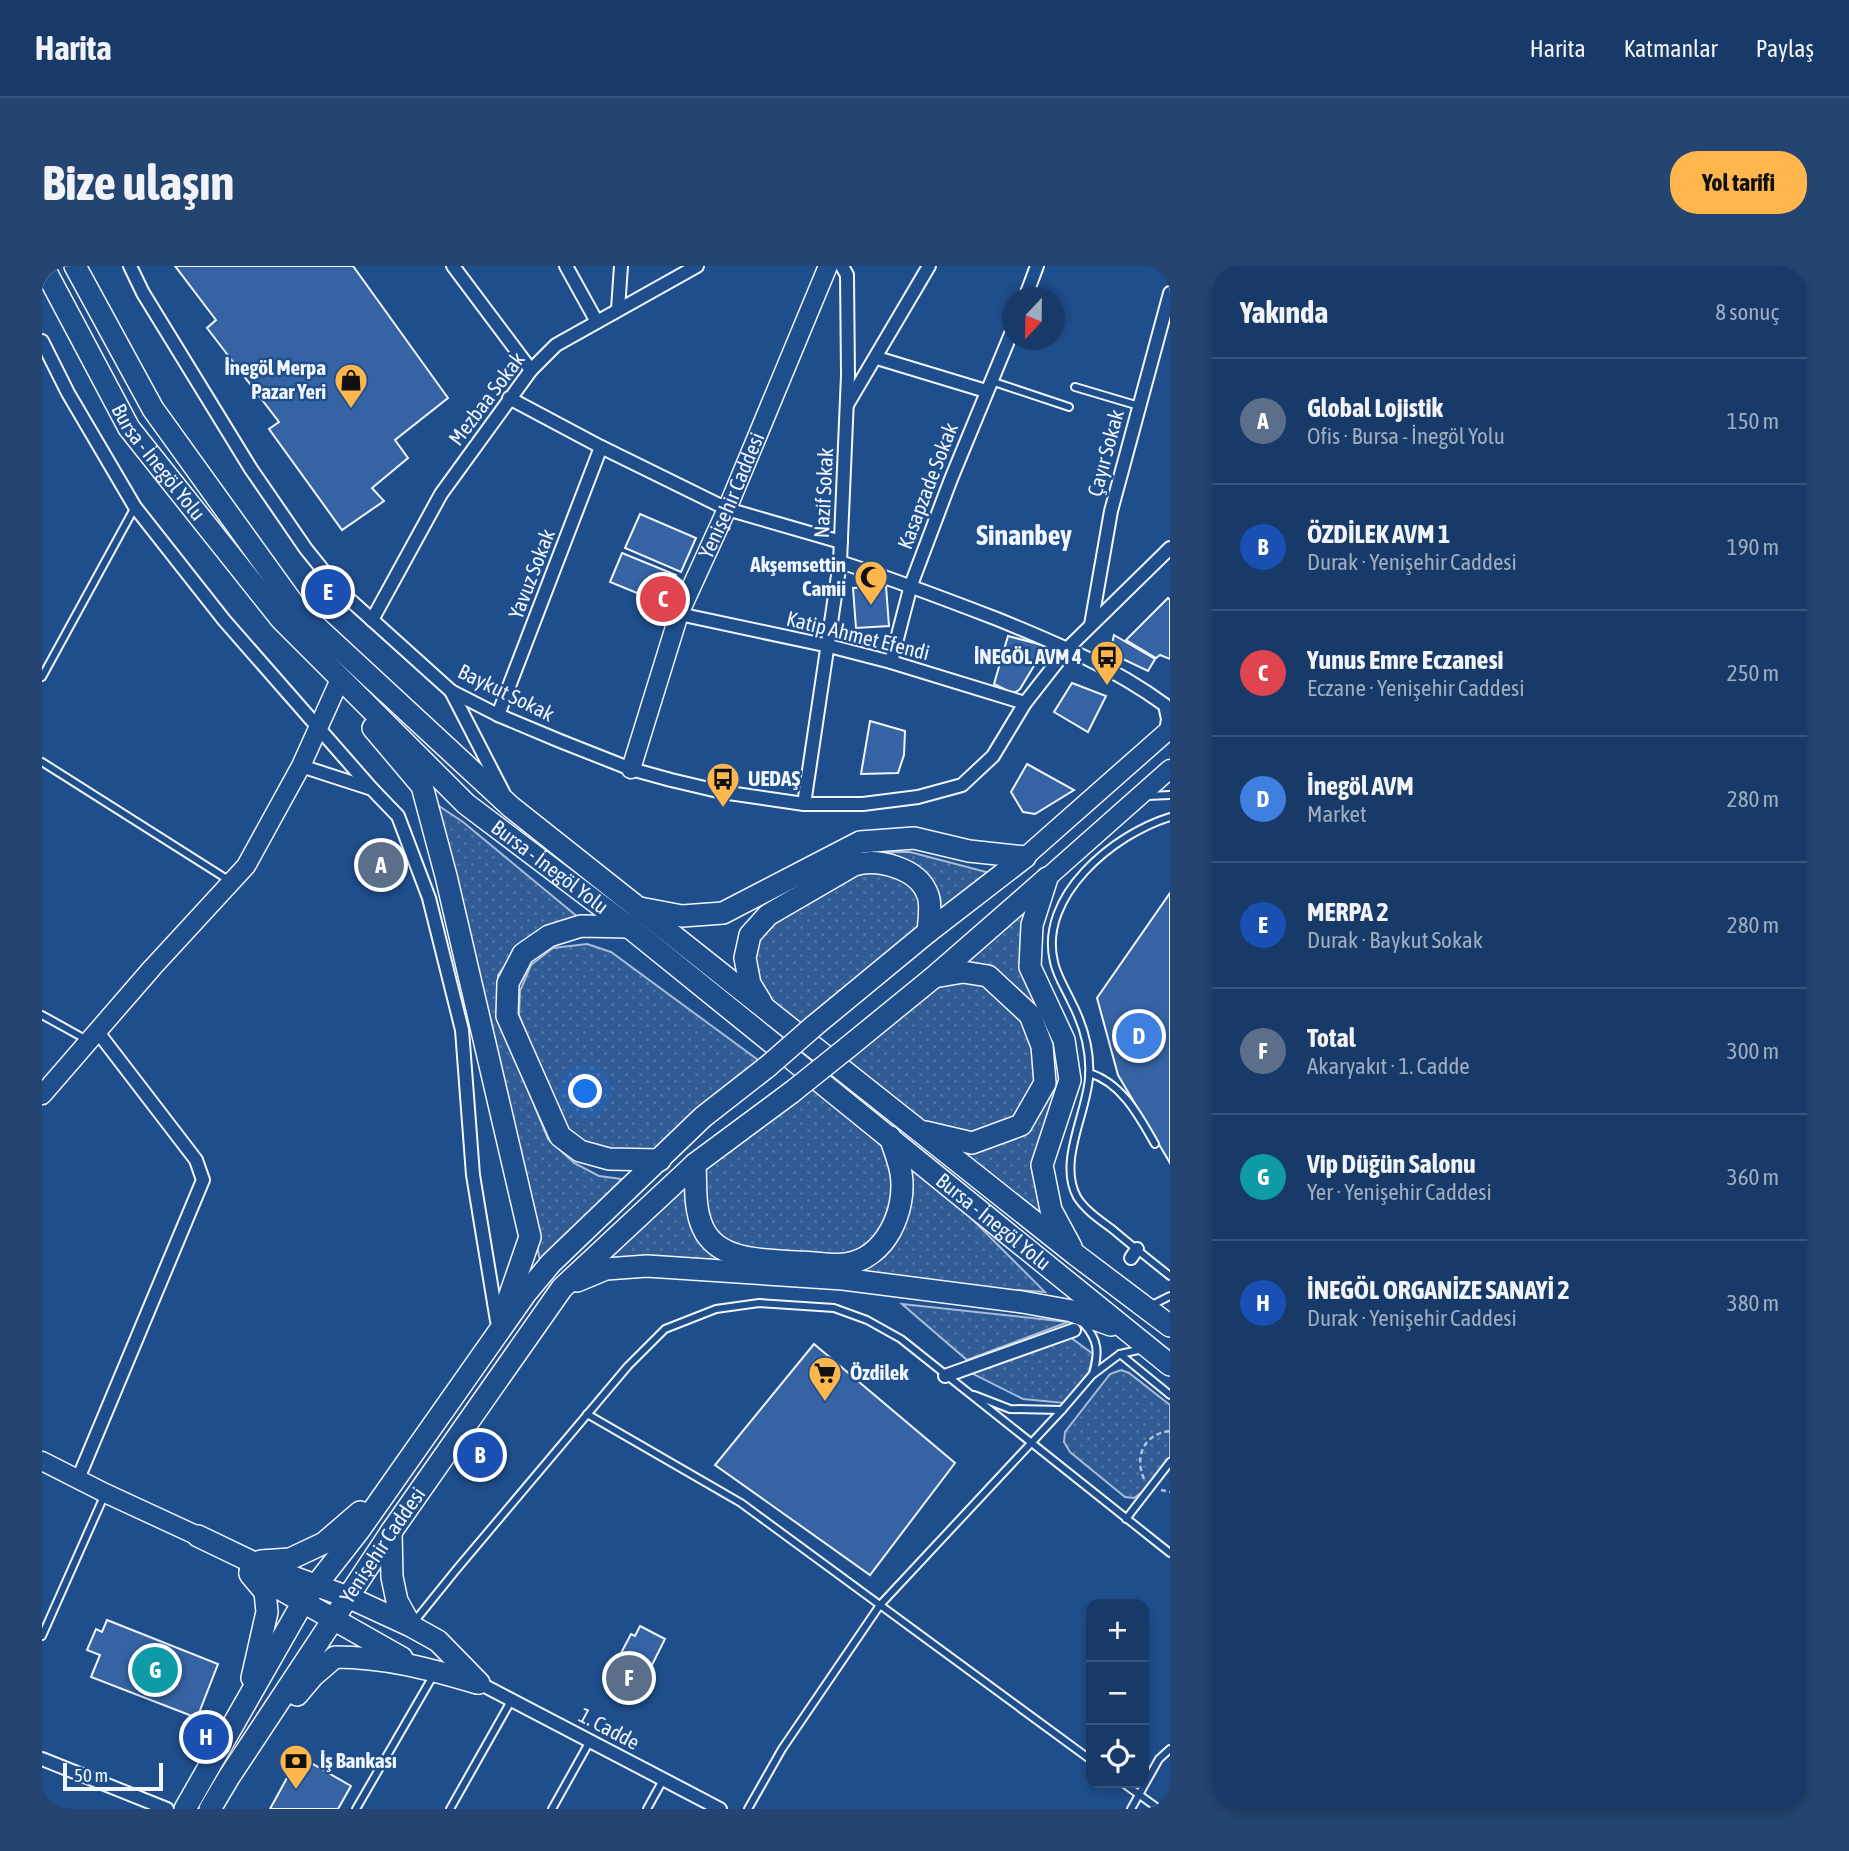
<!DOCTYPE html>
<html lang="tr">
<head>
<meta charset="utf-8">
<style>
	:root { --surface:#173a69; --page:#244571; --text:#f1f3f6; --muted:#9eadc0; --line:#36547d; --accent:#ffb74d }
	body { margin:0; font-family:"Asap Condensed",sans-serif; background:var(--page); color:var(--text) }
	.controls { position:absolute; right:21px; bottom:21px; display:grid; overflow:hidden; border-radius:14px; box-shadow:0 4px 10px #0003 }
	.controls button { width:63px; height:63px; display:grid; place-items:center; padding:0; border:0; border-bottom:2px solid var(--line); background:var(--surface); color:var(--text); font:35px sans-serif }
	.compass { position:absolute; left:960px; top:21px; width:63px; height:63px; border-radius:50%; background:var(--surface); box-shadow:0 4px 10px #0003; rotate:202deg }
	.scale { position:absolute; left:21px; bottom:18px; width:100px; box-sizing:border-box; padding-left:7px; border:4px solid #f2f6ff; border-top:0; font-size:19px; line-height:24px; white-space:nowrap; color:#f2f6ff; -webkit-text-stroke:5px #1f4e8c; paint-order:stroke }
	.you { position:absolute; left:544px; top:826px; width:24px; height:24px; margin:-18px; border:5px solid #fff; border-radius:50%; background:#1a73e8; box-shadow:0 0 0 10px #1a73e833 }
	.badge { display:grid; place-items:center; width:46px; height:46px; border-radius:50%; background:var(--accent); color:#fff; font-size:23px; font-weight:700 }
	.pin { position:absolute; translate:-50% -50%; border:4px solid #fff; box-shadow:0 2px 7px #0006 }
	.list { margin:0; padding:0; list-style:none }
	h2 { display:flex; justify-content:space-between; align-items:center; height:91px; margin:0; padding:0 28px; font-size:30px }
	h2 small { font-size:23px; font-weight:400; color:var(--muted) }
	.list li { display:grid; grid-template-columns:46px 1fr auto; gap:21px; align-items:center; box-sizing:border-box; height:126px; padding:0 28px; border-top:2px solid var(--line) }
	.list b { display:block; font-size:26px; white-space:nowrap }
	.list p { margin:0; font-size:23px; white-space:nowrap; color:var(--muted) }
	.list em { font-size:23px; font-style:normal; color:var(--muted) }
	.icon { flex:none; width:38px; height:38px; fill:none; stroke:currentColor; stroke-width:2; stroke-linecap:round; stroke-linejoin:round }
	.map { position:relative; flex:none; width:1128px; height:1543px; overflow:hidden; border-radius:28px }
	header { display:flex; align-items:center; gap:42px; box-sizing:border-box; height:98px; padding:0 35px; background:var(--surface); border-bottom:2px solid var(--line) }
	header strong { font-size:33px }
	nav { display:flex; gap:38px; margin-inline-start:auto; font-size:24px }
	.intro { display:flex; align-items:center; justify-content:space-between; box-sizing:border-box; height:168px; padding:0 42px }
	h1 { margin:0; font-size:49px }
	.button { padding:18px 32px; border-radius:28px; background:var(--accent); color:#111; font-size:24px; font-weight:700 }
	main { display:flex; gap:42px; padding:0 42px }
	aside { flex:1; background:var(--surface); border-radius:28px; box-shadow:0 4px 10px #0003 }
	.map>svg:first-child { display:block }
	.grass { fill:url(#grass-dots); stroke:#a8bbd7; stroke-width:2 }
	.building { fill:#3563a3; stroke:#f2f6ff; stroke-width:2 }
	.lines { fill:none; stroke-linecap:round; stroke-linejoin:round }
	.lane-casing { stroke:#f2f6ff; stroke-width:10 }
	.street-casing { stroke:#f2f6ff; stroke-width:16 }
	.secondary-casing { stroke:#f2f6ff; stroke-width:21 }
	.highway-casing { stroke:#f2f6ff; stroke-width:24 }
	.path { stroke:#b3c4dc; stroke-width:2.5; stroke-dasharray:5 3.5; stroke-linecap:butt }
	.lane { stroke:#1f4e8c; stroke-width:6 }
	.street { stroke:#1f4e8c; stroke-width:12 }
	.secondary { stroke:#1f4e8c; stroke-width:18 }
	.highway { stroke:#1f4e8c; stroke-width:21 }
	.highway-bridge-casing { stroke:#f2f6ff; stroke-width:24; stroke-linecap:butt }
	.highway-bridge { stroke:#1f4e8c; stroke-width:21 }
	.labels { text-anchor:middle; stroke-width:5; stroke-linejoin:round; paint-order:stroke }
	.poi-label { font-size:21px; font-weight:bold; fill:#f2f6ff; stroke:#1f4e8c; text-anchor:end }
	.street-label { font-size:21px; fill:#f2f6ff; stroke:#1f4e8c }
	.district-label { font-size:28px; font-weight:bold; fill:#f2f6ff; stroke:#1f4e8c }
</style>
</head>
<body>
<header>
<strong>Harita</strong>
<nav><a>Harita</a><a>Katmanlar</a><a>Paylaş</a></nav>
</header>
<div class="intro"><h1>Bize ulaşın</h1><a class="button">Yol tarifi</a></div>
<main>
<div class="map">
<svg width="1128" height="1543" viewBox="0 0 1128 1543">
	<defs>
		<pattern id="grass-dots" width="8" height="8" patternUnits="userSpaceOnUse" patternTransform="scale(1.75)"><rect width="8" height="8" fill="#305b95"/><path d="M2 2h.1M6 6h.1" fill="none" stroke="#4e73a5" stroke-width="1.8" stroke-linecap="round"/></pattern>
	</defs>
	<rect width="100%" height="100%" fill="#1f4e8c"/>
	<g class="grass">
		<path d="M391 536 421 556 543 657 476 682 456 709V751L506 873 532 897 557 910 587 914 498 995 481 905Z"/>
		<path d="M845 586H868L948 607 899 652 891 623 823 594Z"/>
		<path d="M812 599 875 613 886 666 758 772 722 741 708 669Z"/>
		<path d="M1005 612 988 701 1028 814 1000 899 1034 989 787 796Z"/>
		<path d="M545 678 569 686 723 799 616 886 570 885 543 879 523 865 477 749 478 725 489 699 511 682Z"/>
		<path d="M769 811 848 871 1003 1026 605 1000 520 1022Z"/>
		<path d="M860 1038 1026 1056 925 1094Z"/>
		<path d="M1028 1071 1051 1088 1047 1106 1022 1137 981 1133 929 1107Z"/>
		<path d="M1079 1104 1087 1107 1128 1139V1191L1100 1226 1092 1232 1083 1231 1028 1186 1022 1176 1023 1166 1068 1108Z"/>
	</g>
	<g class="building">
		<path d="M133 0H311L406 132 353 174 366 192 330 222 342 235 300 264 227 163 237 156 165 62 174 54Z"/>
		<path d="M598 248 654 272 639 306 583 282Z"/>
		<path d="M580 287 634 309 622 338 568 316Z"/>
		<path d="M844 320 847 360 814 362 811 322Z"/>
		<path d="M1126 332 1128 334V393L1118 389 1114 392 1084 374Z"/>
		<path d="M1072 369 1113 393 1106 405 1068 387Z"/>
		<path d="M966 370 1004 380 978 423 974 426H968L952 418Z"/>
		<path d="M1030 417 1064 430 1046 466 1012 446Z"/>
		<path d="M828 455 863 465 862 489 856 507 819 508Z"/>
		<path d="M985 498 1032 524 993 548 981 546 969 526Z"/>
		<path d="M1128 627V897L1076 809 1055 732Z"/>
		<path d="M772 1078 913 1197 828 1309 673 1199Z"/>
		<path d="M65 1354 176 1398 155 1452 49 1411 58 1389 45 1384 54 1363 60 1366Z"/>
		<path d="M598 1360 623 1373 596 1427 566 1412 589 1368 593 1370Z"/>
		<path d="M257 1490 309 1520 296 1543H228Z"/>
	</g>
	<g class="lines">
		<defs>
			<g id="lane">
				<path d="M949 115 1027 141"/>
				<path d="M1033 121 1097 140"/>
				<path d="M0 411 93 241"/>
				<path d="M0 496 188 615"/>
				<path d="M1105 530 1128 529"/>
				<path d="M1128 551C1072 568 996 630 1012 696 1015 710 1023 722 1029 735 1041 758 1049 785 1047 812 1044 849 1016 896 1035 931 1043 944 1058 954 1070 963 1089 979 1109 995 1128 1010"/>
				<path d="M0 749 45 774"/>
				<path d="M1047 807C1080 817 1097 850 1113 878"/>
				<path d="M1108 1040 1128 1030"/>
				<path d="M1041 1057C1057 1074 1057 1087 1051 1108"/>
				<path d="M1078 1088 1128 1129"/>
				<path d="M932 1129 968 1143 1020 1144"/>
				<path d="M545 1148 699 1237 1049 1494"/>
				<path d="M1084 1253 1128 1196"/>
				<path d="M372 1356 414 1304 586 1100 623 1063 674 1043 717 1037 792 1042 825 1054 859 1073 1128 1287"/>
				<path d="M0 1370 63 1228"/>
				<path d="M1081 1517 1117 1543"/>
				<path d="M314 1543 391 1410"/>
				<path d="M408 1543 469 1435"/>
				<path d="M510 1543 548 1475"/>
				<path d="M605 1543 621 1514"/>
				<path d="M706 1543 740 1483 838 1339 1020 1144 1050 1109 1078 1088 1101 1083"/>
				<path d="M1089 1543 1117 1493 1128 1483"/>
			</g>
			<g id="street">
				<path d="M88 0 101 27 209 203 264 283 297 324 409 425 456 449 518 475 589 503 629 514 680 526 762 538H821L876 531 920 519 951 490 983 437 1026 382 1128 282"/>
				<path d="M411 0 489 104"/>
				<path d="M524 0 555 56"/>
				<path d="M983 32 995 0"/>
				<path d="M576 43 579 0"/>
				<path d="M0 75 26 127 93 241 182 354 330 523"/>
				<path d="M835 92 944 125"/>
				<path d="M467 132 559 181 685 243 799 276"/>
				<path d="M805 139 887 0"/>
				<path d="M798 296C851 313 903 333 955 353 1014 377 1071 401 1123 439L1126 453 1124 466"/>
				<path d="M637 348 787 380 849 396 983 437"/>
				<path d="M330 354 399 228 489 104 514 79 655 0"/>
				<path d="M1049 359 1069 245 1128 27"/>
				<path d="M849 396 869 319 909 213 971 63"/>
				<path d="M409 425 461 526"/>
				<path d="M456 449 559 181"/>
				<path d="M259 500 330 523 356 550 387 632 420 764 431 909 455 1055"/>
				<path d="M762 538 798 296 806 109 805 9 800 0"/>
				<path d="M1089 992 1095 983"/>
				<path d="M903 1110 1032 1064"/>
				<path d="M36 1213 161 914 154 894 55 765"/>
				<path d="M437 1417 678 1543"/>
				<path d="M0 1493 125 1543"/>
			</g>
			<g id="secondary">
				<path id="s1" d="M589 503 637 348 685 243 786 0"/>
				<path d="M983 591 1128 463"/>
				<path d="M1005 612 1128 503"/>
				<path d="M0 829 111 701 204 600 259 500 295 420"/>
				<path d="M0 1195 63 1227 156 1270"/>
			</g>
			<g id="highway">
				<path id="s2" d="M1 0 87 162 239 353 424 538 587 661 1128 1099"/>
				<path d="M33 0 111 143 255 343 469 541 1034 989 1128 1060"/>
				<path d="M331 462 380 520 404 610 488 971 462 1046"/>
				<path d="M1005 612 990 659 988 701 1022 774 1028 814 1000 899 1009 944 1029 981"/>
				<path d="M598 642 640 650 681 647 818 576 872 572 927 585 983 591"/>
				<path d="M587 661 539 660 507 670 481 688 466 717 465 750 518 870 538 885 567 893 618 894"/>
				<path d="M719 736 708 718 703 692 708 669 726 649 812 599C836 592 875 602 885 627 890 637 887 654 886 666"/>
				<path d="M772 760 886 666 983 591"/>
				<path d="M805 782 892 711 1003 614"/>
				<path d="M883 866 930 877 979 859 1003 817 1000 780 988 749 946 710 921 706 892 711"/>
				<path d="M653 898C654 919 652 943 661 962 676 996 725 994 756 996 771 996 789 1000 804 998 844 992 865 944 859 907 857 895 852 883 848 871"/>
				<path d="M535 1015 564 1003 605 1000 801 1013 980 1036 1030 1045 1069 1059"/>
				<path d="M349 1266 350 1311 355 1335 369 1360"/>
				<path d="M156 1270 210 1296 306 1331 369 1360 396 1375 437 1417"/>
				<path d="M219 1295 248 1293 282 1277 318 1246"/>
				<path d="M208 1306 360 1392"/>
				<path d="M208 1308 223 1326 225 1346 210 1412"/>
				<path d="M255 1429 271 1410 293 1391C343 1391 388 1403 435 1417"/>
				<path d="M143 1543 261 1336 318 1263 484 1027 509 997 661 851 725 801"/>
				<path id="s3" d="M168 1543 187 1511 349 1266 520 1022 653 898 750 826"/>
			</g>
		</defs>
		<use href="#lane" class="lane-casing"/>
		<use href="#street" class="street-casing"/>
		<use href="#secondary" class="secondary-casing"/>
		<use href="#highway" class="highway-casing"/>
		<g class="path">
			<path d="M1102 1213C1092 1190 1102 1168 1128 1165"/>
			<path d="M1119 1224 1128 1226"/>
		</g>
		<use href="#lane" class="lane"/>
		<use href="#street" class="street"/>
		<use href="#secondary" class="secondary"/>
		<use href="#highway" class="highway"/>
		<defs>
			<g id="highway-bridge">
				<path d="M725 801 772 760"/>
				<path d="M750 826 805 782"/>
			</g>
		</defs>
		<use href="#highway-bridge" class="highway-bridge-casing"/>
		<use href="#highway-bridge" class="highway-bridge"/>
	</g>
	<defs>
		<symbol id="shop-pin" viewBox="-11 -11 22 30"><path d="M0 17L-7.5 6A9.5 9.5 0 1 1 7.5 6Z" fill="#ffb74d" stroke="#1f4e8c"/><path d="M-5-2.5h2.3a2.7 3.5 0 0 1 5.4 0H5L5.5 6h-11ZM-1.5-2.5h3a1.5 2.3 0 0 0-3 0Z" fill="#111"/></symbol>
		<symbol id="mosque-pin" viewBox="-11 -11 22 30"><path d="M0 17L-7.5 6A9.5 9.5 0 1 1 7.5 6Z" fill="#ffb74d" stroke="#1f4e8c"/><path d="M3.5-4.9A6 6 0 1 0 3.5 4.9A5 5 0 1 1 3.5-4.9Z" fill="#111"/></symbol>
		<symbol id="bus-pin" viewBox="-11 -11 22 30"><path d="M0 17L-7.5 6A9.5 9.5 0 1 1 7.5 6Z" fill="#ffb74d" stroke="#1f4e8c"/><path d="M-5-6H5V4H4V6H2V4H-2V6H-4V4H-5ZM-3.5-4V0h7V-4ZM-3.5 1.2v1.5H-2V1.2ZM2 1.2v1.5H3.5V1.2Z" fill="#111"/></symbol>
		<symbol id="supermarket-pin" viewBox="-11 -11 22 30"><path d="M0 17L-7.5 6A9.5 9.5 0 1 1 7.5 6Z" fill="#ffb74d" stroke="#1f4e8c"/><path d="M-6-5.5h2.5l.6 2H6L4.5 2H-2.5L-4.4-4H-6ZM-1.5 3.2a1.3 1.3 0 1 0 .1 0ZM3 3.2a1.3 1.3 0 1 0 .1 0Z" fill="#111"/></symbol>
		<symbol id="bank-pin" viewBox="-11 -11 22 30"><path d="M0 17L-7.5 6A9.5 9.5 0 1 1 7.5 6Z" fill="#ffb74d" stroke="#1f4e8c"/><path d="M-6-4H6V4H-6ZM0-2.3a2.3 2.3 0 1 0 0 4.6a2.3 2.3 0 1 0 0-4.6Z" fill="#111"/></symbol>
	</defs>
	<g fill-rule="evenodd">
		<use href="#shop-pin" x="290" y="95" width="38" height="52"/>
		<use href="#mosque-pin" x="810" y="292" width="38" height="52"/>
		<use href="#bus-pin" x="1046" y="372" width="38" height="52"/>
		<use href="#bus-pin" x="662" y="494" width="38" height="52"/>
		<use href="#supermarket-pin" x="764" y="1088" width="38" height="52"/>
		<use href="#bank-pin" x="235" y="1476" width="38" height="52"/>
	</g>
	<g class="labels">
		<g class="poi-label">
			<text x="284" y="109">İnegöl Merpa<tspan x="284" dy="24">Pazar Yeri</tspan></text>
			<text x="804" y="306">Akşemsettin<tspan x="804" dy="24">Camii</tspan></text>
			<text x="1040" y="398">İNEGÖL AVM 4</text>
			<text x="706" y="520" text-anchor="start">UEDAŞ</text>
			<text x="808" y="1114" text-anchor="start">Özdilek</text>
			<text x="278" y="1502" text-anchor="start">İş Bankası</text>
		</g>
		<g class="street-label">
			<text transform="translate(445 133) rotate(-53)" y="7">Mezbaa Sokak</text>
			<text transform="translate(1064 187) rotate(-75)" y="7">Çayır Sokak</text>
			<text dy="7" stroke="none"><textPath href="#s2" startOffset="228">Bursa - İnegöl Yolu</textPath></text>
			<text transform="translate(886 220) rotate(-69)" y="7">Kasapzade Sokak</text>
			<text transform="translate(782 227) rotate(-87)" y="7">Nazif Sokak</text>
			<text dy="7" stroke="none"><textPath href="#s1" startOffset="292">Yenişehir Caddesi</textPath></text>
			<text transform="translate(490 308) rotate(-69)" y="7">Yavuz Sokak</text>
			<text transform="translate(816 370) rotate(14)" y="7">Katip Ahmet Efendi</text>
			<text transform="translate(464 427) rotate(26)" y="7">Baykut Sokak</text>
			<text dy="7" stroke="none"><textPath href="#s2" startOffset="794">Bursa - İnegöl Yolu</textPath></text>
			<text dy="7" stroke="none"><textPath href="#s2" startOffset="1362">Bursa - İnegöl Yolu</textPath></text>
			<text dy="7" stroke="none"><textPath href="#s3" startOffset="315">Yenişehir Caddesi</textPath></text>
			<text transform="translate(567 1463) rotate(28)" y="7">1. Cadde</text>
		</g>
		<g class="district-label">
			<text x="982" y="279">Sinanbey</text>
		</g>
	</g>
</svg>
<div class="controls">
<button>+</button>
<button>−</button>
<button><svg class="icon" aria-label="locate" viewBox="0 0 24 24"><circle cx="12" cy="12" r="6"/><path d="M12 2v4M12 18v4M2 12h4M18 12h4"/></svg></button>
</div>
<svg class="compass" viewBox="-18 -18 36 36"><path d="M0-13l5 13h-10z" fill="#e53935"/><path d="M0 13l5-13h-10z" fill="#9eadc0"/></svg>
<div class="scale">50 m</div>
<div class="you"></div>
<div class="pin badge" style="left:339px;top:599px;background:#5c6f8a">A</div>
<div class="pin badge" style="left:438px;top:1189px;background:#1a4fb4">B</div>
<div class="pin badge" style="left:621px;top:333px;background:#e0444e">C</div>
<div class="pin badge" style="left:1097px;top:770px;background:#3f7fe0">D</div>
<div class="pin badge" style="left:286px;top:326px;background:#1a4fb4">E</div>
<div class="pin badge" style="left:587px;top:1412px;background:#5c6f8a">F</div>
<div class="pin badge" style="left:113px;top:1404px;background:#0f9aa8">G</div>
<div class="pin badge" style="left:164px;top:1471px;background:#1a4fb4">H</div>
</div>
<aside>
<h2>Yakında<small>8 sonuç</small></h2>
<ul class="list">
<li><span class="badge" style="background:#5c6f8a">A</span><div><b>Global Lojistik</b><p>Ofis · Bursa - İnegöl Yolu</p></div><em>150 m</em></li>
<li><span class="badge" style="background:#1a4fb4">B</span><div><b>ÖZDİLEK AVM 1</b><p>Durak · Yenişehir Caddesi</p></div><em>190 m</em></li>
<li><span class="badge" style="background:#e0444e">C</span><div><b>Yunus Emre Eczanesi</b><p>Eczane · Yenişehir Caddesi</p></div><em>250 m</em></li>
<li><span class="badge" style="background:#3f7fe0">D</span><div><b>İnegöl AVM</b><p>Market</p></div><em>280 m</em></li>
<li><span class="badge" style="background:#1a4fb4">E</span><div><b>MERPA 2</b><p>Durak · Baykut Sokak</p></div><em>280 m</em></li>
<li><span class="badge" style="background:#5c6f8a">F</span><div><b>Total</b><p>Akaryakıt · 1. Cadde</p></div><em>300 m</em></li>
<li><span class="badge" style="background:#0f9aa8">G</span><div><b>Vip Düğün Salonu</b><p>Yer · Yenişehir Caddesi</p></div><em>360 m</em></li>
<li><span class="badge" style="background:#1a4fb4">H</span><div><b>İNEGÖL ORGANİZE SANAYİ 2</b><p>Durak · Yenişehir Caddesi</p></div><em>380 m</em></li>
</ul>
</aside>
</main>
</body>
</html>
